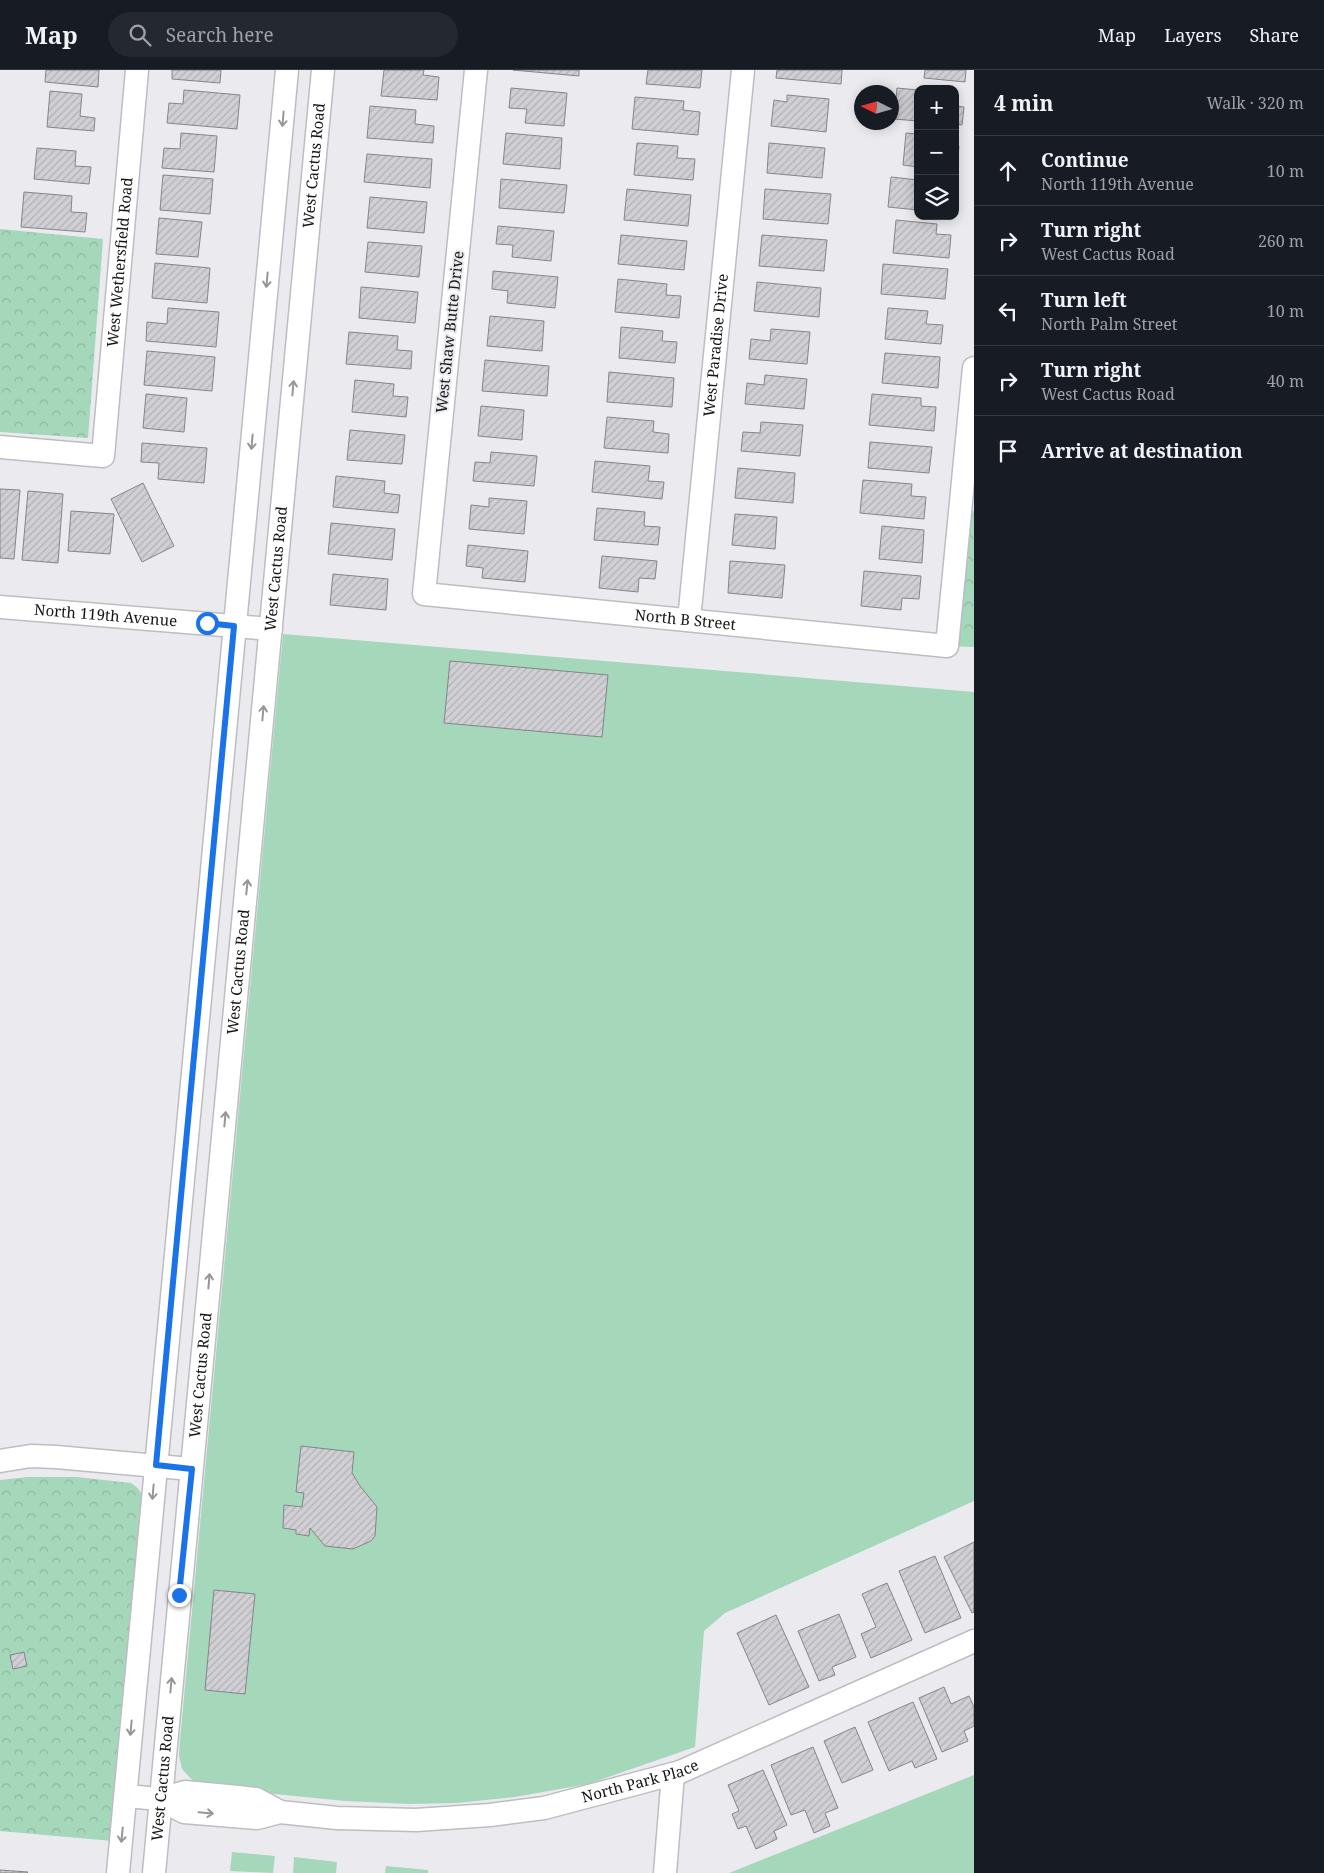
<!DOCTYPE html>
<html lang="en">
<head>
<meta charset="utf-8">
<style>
	:root { --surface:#171b24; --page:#242831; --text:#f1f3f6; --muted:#9ea1a6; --line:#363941 }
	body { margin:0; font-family:"Noto Serif",serif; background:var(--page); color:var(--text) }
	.controls { position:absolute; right:15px; top:15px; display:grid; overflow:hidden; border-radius:10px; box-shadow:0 2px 12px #0003 }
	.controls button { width:45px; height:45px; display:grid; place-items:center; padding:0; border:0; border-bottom:1px solid var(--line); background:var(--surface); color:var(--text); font:25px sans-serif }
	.compass { position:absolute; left:854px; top:15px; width:45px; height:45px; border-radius:50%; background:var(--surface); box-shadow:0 2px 12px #0003; rotate:275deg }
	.stop { position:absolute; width:15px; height:15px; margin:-11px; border:4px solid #1a73e8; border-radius:50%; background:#fff }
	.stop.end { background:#1a73e8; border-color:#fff; box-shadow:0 1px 5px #0008 }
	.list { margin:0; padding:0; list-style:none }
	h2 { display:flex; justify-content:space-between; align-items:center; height:65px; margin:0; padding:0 20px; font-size:21px }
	h2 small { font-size:16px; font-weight:400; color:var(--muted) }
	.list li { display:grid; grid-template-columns:32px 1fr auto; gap:15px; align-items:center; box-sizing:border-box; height:70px; padding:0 20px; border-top:1px solid var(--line) }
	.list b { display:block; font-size:19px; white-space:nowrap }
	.list p { margin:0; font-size:16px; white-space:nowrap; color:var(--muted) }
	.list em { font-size:16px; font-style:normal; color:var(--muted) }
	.icon { flex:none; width:28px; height:28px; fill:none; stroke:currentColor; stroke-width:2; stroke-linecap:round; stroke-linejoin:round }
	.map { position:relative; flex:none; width:974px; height:1803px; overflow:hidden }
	header { display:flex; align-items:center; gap:30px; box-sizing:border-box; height:70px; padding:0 25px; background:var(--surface); border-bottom:1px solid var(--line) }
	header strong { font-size:24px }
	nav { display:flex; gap:28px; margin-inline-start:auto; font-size:18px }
	.search { width:350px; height:45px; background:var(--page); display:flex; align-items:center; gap:12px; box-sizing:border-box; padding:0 18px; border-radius:28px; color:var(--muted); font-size:19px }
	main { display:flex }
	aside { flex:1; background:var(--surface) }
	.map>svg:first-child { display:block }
	.green { fill:#a5d7bb }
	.park { fill:url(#park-crowns) }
	.building { fill:url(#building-hatch); stroke:#848489 }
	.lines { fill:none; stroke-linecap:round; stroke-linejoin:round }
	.minor-casing { stroke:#bdbdc2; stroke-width:25 }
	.minor { stroke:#fff; stroke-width:22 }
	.oneway { stroke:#969697 }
	.route { stroke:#1a73e8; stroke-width:6 }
	.labels { text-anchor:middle; stroke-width:4; stroke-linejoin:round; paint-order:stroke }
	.street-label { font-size:15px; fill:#151517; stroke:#eaeaef }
</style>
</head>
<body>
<header>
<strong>Map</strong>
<div class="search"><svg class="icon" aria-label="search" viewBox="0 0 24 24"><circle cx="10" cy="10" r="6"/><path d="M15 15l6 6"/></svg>Search here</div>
<nav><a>Map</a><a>Layers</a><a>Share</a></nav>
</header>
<main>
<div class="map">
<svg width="974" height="1803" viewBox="0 0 974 1803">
	<defs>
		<pattern id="park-crowns" width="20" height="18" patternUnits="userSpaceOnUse" patternTransform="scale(1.25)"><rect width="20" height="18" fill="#a5d7bb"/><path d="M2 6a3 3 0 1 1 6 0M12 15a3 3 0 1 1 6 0" fill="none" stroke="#8db8a0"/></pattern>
		<pattern id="building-hatch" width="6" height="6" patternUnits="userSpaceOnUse" patternTransform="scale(1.25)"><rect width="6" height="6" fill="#cfcfd4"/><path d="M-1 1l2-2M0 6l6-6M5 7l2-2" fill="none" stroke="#b1b1b5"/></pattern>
	</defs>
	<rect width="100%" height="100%" fill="#eaeaef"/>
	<g class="green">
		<path d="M283 564 974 622V1431L725 1543 704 1561 695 1677 588 1714 515 1727 457 1733 409 1734 345 1731 214 1718 193 1711 182 1699 179 1686 180 1670Z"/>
		<path d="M974 1705V1803H729Z"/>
		<path d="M232 1782 275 1786 273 1803 230 1801Z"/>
		<path d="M294 1787 337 1792 336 1803H293Z"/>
		<path d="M386 1796 428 1800V1803H385Z"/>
	</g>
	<g class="park">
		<path d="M0 159 103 169 88 368 0 362Z"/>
		<path d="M960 440 974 441V577L947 576Z"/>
		<path d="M28 1407H76L131 1413C139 1418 142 1423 143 1432L113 1771 0 1761V1410Z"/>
	</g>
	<g class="building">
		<path d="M46 0H99L98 17 45 12Z"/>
		<path d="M172 0H221L220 13 172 9Z"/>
		<path d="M384 0H424L423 5 439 7 437 30 381 26Z"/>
		<path d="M513 0H579V6Z"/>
		<path d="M648 0H702L700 18 646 14Z"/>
		<path d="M777 0H842L841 14 776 8Z"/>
		<path d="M925 0H966L965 12 924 8Z"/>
		<path d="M511 18 567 23 564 56 525 53 527 39 509 38Z"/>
		<path d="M897 18 918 20V51L894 49Z"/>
		<path d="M184 20 240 25 237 59 167 53 169 33 183 34Z"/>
		<path d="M50 21 82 24 80 46 95 48 94 61 47 57Z"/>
		<path d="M787 25 829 29 826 62 771 56 774 30 787 32Z"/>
		<path d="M635 27 684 31 683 40 700 42 698 65 632 59Z"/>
		<path d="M370 36 416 40 415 54 434 56 433 73 367 68Z"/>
		<path d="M955 36 964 37 962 55 955 54Z"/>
		<path d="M181 63 217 66 214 102 162 98 164 78 180 79Z"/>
		<path d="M506 63 562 68 560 99 503 94Z"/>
		<path d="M906 63 918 64V97L903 95Z"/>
		<path d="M637 73 678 76 677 88 695 89 693 110 634 105Z"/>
		<path d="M769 73 825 78 822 108 767 103Z"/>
		<path d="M955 75 959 76 957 100H955Z"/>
		<path d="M37 78 76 81 75 96 91 97 89 114 34 109Z"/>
		<path d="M367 84 432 89 430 118 364 112Z"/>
		<path d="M163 105 213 109 210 144 160 140Z"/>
		<path d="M891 107 918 110V140L888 137Z"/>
		<path d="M501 109 567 115 564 143 499 138Z"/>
		<path d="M627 119 691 125 688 156 624 150Z"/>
		<path d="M765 119 831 124 828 154 763 149Z"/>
		<path d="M24 122 72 126 71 142 87 143 85 162 21 157Z"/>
		<path d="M370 127 427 132 424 163 367 158Z"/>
		<path d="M159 148 202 152 198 187 156 184Z"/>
		<path d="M896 150 937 154 936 164 951 165 949 188 893 183Z"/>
		<path d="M498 156 554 161 551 191 512 187 513 175 496 174Z"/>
		<path d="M621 165 687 171 684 200 618 194Z"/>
		<path d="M762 165 827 170 824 201 759 196Z"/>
		<path d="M368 172 422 176 419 207 365 202Z"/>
		<path d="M155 193 210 198 207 233 152 228Z"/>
		<path d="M883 194 948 199 945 229 881 224Z"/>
		<path d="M493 201 558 207 555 238 507 233 508 221 492 219Z"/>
		<path d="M618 209 667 214 666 225 681 226 679 248 615 242Z"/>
		<path d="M757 212 821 218 819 247 754 241Z"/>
		<path d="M361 217 418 222 415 253 359 248Z"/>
		<path d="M168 238 219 242 216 277 146 271 147 252 167 254Z"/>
		<path d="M888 238 928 241 926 254 943 255 941 274 885 269Z"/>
		<path d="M490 246 544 251 542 281 487 276Z"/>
		<path d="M621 257 663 261 662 271 677 272 675 293 619 288Z"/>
		<path d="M771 259 810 262 807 294 749 289 751 269 770 271Z"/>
		<path d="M349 262 398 266 397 280 412 281 411 299 346 294Z"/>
		<path d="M147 281 215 287 212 321 144 315Z"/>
		<path d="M885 283 940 287 938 318 882 313Z"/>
		<path d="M485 290 549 296 547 326 482 321Z"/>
		<path d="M609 302 674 308 672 337 607 332Z"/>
		<path d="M765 305 807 309 804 339 745 334 747 313 764 315Z"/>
		<path d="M355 310 394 314 393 326 408 327 406 347 352 342Z"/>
		<path d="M146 324 187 328 184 362 143 358Z"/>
		<path d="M872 324 921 328V336L936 337 934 361 869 355Z"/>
		<path d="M481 336 524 340 522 370 478 366Z"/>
		<path d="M607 347 654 351 653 362 669 364 668 383 604 378Z"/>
		<path d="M761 352 803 355 800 386 741 381 743 362 760 363Z"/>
		<path d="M350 360 405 365 402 394 347 390Z"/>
		<path d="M870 372 932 377 929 403 868 398Z"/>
		<path d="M142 373 207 378 204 413 158 409 159 393 141 392Z"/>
		<path d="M491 382 537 386 534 416 473 411 475 392 490 393Z"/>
		<path d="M595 391 650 396 648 411 664 412 662 429 592 422Z"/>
		<path d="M738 398 795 403 793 433 735 428Z"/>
		<path d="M336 406 385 411 384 423 400 425 398 443 333 437Z"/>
		<path d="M863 410 912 414 911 426 926 427 924 449 860 443Z"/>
		<path d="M143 413 174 476 142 492 111 429Z"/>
		<path d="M0 419 20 420 14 489 0 488Z"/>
		<path d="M28 421 63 424 58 493 22 490Z"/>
		<path d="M489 428 527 431 524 464 469 459 471 435 489 437Z"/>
		<path d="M597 438 645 442 644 456 660 457 658 475 594 470Z"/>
		<path d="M71 441 114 444 110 484 68 481Z"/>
		<path d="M735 444 777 447 775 479 732 475Z"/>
		<path d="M331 453 395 459 392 490 328 484Z"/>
		<path d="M882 456 924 460 922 493 879 489Z"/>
		<path d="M468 475 528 481 525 512 482 508 483 498 466 496Z"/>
		<path d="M602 486 657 491 655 509 639 508 638 522 599 518Z"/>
		<path d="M730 491 785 495 782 528 728 523Z"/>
		<path d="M864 501 921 506 919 529 902 528 901 540 861 536Z"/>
		<path d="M333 504 388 509 386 540 330 535Z"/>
		<path d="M450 591 608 605 602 667 444 653Z"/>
		<path d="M301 1376 354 1382 352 1403 360 1416 377 1437 375 1466 371 1471 353 1479 325 1476 310 1458 309 1466 296 1464V1460L283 1458 284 1435 302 1437 304 1423 296 1422Z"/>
		<path d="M974 1472V1542L972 1543 944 1487Z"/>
		<path d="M935 1486 961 1548 925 1563 899 1501Z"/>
		<path d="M887 1513 912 1570 871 1588 861 1564 876 1557 862 1524Z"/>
		<path d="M214 1520 255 1524 245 1624 205 1620Z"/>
		<path d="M839 1544 856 1587 832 1597 835 1605 819 1611 798 1561Z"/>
		<path d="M776 1545 809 1617 769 1635 737 1563Z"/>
		<path d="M24 1582 27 1596 13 1599 10 1585Z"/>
		<path d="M944 1617 951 1634 969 1626 974 1637V1656L964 1661 968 1671 942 1682 919 1628Z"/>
		<path d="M913 1632 937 1689 915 1698 912 1691 889 1701 868 1652Z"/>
		<path d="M855 1657 873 1700 842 1713 824 1671Z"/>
		<path d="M813 1677 838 1738 825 1743 830 1756 814 1763 805 1740 791 1745 771 1695Z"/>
		<path d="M763 1700 787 1755 774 1761 777 1769 756 1779 746 1756 738 1759 732 1744 739 1741 728 1715Z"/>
		<path d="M0 1800 28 1802 27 1803H0Z"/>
	</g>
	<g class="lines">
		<defs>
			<g id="minor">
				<path id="s1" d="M476 0 424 524 947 576 974 298"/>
				<path id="s2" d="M0 377 103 386 137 0"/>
				<path id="s3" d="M0 537 271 559"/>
				<path id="s4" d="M689 550 743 0"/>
				<path d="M0 1391 31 1386 56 1387 191 1399"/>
				<path d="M126 1726 160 1729 185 1722 238 1727 256 1729 280 1742"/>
				<path id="s5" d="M160 1729 184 1742 257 1748 280 1742 337 1748 416 1750 490 1745 544 1738 680 1702 974 1571"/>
				<path d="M118 1803 287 0"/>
				<path id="s6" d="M154 1803 323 0"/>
				<path d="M665 1803 673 1704"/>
			</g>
		</defs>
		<use href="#minor" class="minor-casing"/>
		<use href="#minor" class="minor"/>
	</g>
	<defs><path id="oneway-shaft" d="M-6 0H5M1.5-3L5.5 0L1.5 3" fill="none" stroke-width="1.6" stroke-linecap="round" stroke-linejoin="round" transform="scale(1.25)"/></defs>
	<g class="oneway">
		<use href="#oneway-shaft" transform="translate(283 49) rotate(95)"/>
		<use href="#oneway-shaft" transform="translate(267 210) rotate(95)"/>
		<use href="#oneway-shaft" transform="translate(293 318) rotate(-85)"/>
		<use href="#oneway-shaft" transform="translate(252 372) rotate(95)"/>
		<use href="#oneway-shaft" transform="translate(263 643) rotate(-85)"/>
		<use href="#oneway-shaft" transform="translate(247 817) rotate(-84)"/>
		<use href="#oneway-shaft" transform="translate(225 1049) rotate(-85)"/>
		<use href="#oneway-shaft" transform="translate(209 1211) rotate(-85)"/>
		<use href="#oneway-shaft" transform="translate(153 1422) rotate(95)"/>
		<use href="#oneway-shaft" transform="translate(171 1615) rotate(-85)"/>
		<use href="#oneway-shaft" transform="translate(131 1658) rotate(95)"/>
		<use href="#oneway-shaft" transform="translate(206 1743) rotate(5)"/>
		<use href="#oneway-shaft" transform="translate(122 1765) rotate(96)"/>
	</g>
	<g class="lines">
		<path class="route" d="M179 1525 192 1399 156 1395 234 556 207 553"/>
	</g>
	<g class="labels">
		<g class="street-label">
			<text dy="5" stroke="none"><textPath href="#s6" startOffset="1715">West Cactus Road</textPath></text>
			<text dy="5" stroke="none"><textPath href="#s2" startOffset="298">West Wethersfield Road</textPath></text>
			<text transform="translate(450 262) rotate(-84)" y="5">West Shaw Butte Drive</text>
			<text dy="5" stroke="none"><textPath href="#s4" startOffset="276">West Paradise Drive</textPath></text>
			<text dy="5" stroke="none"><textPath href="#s6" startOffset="1310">West Cactus Road</textPath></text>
			<text dy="5" stroke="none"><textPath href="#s3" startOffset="106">North 119th Avenue</textPath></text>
			<text dy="5" stroke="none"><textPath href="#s1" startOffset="789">North B Street</textPath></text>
			<text dy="5" stroke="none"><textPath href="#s6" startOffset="905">West Cactus Road</textPath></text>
			<text dy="5" stroke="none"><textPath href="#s6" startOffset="500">West Cactus Road</textPath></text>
			<text dy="5" stroke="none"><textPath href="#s6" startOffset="95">West Cactus Road</textPath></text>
			<text dy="5" stroke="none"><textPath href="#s5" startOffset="489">North Park Place</textPath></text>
		</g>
	</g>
</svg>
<div class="controls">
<button>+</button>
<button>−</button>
<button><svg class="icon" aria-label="layers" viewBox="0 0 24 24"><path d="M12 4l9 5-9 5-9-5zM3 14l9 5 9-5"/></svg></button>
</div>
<svg class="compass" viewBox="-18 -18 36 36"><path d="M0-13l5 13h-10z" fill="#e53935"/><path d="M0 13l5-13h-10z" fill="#9ea1a6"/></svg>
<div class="stop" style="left:207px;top:553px"></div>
<div class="stop end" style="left:179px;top:1525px"></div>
</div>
<aside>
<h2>4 min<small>Walk · 320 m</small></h2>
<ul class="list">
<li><svg class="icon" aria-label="ahead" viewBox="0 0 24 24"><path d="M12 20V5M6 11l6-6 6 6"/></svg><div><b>Continue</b><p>North 119th Avenue</p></div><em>10 m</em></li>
<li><svg class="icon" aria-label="right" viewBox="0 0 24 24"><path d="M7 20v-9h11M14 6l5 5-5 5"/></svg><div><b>Turn right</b><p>West Cactus Road</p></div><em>260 m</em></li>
<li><svg class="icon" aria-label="left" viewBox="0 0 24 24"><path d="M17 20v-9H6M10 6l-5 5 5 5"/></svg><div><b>Turn left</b><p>North Palm Street</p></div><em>10 m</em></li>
<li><svg class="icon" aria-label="right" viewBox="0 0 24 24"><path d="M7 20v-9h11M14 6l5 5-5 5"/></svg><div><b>Turn right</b><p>West Cactus Road</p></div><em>40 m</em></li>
<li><svg class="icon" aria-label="arrive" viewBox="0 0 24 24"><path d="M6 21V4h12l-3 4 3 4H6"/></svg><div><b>Arrive at destination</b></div></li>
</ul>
</aside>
</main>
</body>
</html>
